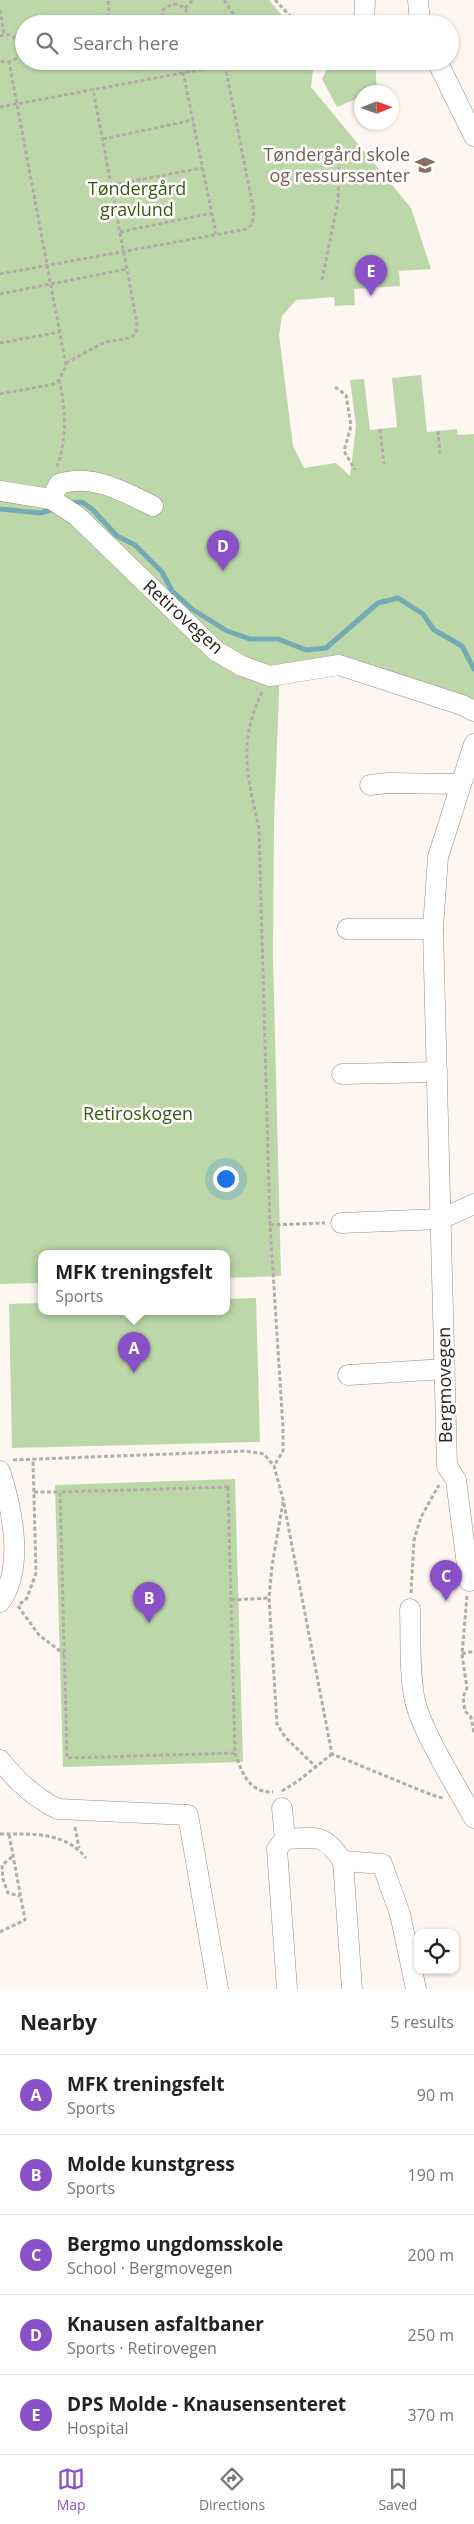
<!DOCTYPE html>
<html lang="en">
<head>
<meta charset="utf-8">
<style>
	:root { --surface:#fff; --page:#f6f6f6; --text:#222; --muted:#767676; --line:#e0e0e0; --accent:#8950c7 }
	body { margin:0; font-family:"Open Sans",sans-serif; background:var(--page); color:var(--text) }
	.controls { position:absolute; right:15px; bottom:15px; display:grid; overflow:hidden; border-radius:10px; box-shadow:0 1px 4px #0004 }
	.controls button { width:45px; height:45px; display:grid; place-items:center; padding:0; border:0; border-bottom:1px solid var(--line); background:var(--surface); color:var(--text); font:25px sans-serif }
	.compass { position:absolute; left:354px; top:85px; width:45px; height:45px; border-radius:50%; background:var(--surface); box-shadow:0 1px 4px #0004; rotate:89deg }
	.you { position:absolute; left:225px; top:1178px; width:18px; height:18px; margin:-12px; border:4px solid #fff; border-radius:50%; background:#1a73e8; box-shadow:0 0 0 8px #1a73e833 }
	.badge { display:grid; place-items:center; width:32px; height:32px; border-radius:50%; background:var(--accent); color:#fff; font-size:16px; font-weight:700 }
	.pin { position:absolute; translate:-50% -41px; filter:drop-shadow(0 1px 2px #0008) }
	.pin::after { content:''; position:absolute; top:26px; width:18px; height:15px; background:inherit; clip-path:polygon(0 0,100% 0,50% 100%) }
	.popup { position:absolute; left:38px; top:1250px; width:192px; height:65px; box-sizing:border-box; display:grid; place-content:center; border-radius:10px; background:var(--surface); filter:drop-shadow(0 1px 4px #0005); font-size:16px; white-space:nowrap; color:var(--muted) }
	.popup b { font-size:19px; color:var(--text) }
	.popup::after { content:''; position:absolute; left:50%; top:100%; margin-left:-10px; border:10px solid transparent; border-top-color:var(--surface) }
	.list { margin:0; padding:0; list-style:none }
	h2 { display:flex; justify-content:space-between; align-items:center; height:65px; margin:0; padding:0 20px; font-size:21px }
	h2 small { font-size:16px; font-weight:400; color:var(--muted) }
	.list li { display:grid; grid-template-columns:32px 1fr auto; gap:15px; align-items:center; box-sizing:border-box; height:80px; padding:0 20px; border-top:1px solid var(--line) }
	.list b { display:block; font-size:19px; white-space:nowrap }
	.list p { margin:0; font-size:16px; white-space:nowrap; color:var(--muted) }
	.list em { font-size:16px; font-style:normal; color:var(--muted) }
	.icon { flex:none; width:28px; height:28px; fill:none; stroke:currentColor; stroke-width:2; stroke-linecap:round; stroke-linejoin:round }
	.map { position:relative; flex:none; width:474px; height:1989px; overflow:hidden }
	.search { position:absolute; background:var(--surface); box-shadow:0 1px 4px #0004; left:15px; right:15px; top:15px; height:55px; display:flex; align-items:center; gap:12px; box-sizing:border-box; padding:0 18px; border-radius:28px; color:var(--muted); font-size:19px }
	.sheet { height:465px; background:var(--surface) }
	nav { display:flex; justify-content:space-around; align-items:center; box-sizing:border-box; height:70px; border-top:1px solid var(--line); background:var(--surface); font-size:14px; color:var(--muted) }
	nav a { display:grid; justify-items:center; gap:2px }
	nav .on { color:var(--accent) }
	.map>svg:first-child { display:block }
	.green { fill:#bcd8a9 }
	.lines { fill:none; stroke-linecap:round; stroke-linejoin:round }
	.stream { stroke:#74a9b6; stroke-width:5 }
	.minor-casing { stroke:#9b8a7f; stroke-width:21 }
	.path { stroke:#b3aca7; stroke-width:3; stroke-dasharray:4 2.5; stroke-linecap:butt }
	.minor { stroke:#fff; stroke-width:20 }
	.labels { text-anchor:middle; stroke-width:5; stroke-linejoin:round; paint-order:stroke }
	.education-label { font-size:18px; fill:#785e54; stroke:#fff; text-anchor:end }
	.park-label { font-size:18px; fill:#375a13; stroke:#fff }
	.street-label { font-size:18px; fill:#2a231e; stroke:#fff }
</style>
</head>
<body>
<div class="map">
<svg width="474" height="1989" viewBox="0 0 474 1989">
	<rect width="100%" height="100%" fill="#fdf6f1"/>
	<g class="green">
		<path d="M0 0H269L289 24H24V61H314L311 87 411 208 431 269 399 271 400 286 354 289 355 305 335 306 334 297 296 300 282 316 279 335 293 446 304 468 336 463 350 476 356 426 350 380 364 379 370 430 397 427 392 378 421 375 427 432 457 429 458 435 474 434V704L339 658 280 668 274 823 273 957 281 1276 227 1278 226 1254H42L41 1283 0 1284Z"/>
		<path d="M331 61H375L377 92H362L361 97 337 107 322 79Z"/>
		<path d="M256 1298 260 1442 12 1448 9 1304 41 1303 42 1312H226L227 1299Z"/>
		<path d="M235 1479 243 1762 63 1767 55 1485Z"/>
	</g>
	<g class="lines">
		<g class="stream">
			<path d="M69 503 82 502 92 509 117 536 135 545 162 572 172 591 192 609 227 631 250 639H278L306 650 326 648 378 603 398 598 423 614 434 630 462 646 474 669"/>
			<path d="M0 509 40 513 55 509"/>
		</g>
		<defs>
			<g id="minor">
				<path d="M418 0 420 24"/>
				<path d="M364 24 365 0"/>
				<path d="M437 61 474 136"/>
				<path d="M0 491 51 499 77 516 216 651 242 666 270 676 339 665 462 705 474 711"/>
				<path d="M51 499 59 484C93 473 124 492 153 506"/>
				<path d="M474 744 438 857 433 929 447 1466 456 1480 469 1581 474 1580"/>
				<path d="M370 785 388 783 460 784"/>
				<path d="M347 929H433"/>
				<path d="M342 1074 437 1072"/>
				<path d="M341 1223 441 1219 474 1204"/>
				<path d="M348 1375 445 1369"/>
				<path d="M0 1471C12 1508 25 1568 0 1602"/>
				<path d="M410 1609C411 1640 409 1672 415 1701 423 1734 457 1787 474 1818"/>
				<path d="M0 1760C16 1780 34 1798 58 1809L188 1815 218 1989"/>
				<path d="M282 1808 285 1839"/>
				<path d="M343 1861 352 1989"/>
				<path d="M287 1989 277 1849 285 1839C318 1838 322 1832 343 1861L382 1864 400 1914 416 1989"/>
			</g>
		</defs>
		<use href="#minor" class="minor-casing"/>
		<g class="path">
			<path d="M224 0 234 15 235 24"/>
			<path d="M275 0 298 24"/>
			<path d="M185 8 193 0"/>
			<path d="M0 10 4 34"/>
			<path d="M106 24 109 9 108 0"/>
			<path d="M143 24 160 20"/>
			<path d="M162 24 163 10 172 4C184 4 191 12 187 24"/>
			<path d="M0 36C10 32 17 37 21 46 20 58 12 65 0 61"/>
			<path d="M183 72 216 234"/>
			<path d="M0 107 225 65"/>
			<path d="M103 139 193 120"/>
			<path d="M111 185 202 168"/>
			<path d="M120 232 212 213"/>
			<path d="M0 274 247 229 252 224 254 212 225 65 227 61"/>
			<path d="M322 280 338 201 339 164"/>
			<path d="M0 294 127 269"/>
			<path d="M0 343 60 332"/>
			<path d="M66 363 105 342 131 338 136 333 137 323 93 89"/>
			<path d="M335 387 346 395 351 426 344 451 355 470"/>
			<path d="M0 394 54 384 59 380 66 366 9 62"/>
			<path d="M380 429 384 464"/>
			<path d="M438 431 440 453"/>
			<path d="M57 467C67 439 66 408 59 380"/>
			<path d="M262 692C238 741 247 777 259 828L270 1225 283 1428V1451L274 1466"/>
			<path d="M270 1225 325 1223"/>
			<path d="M13 1460 245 1451 264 1454 274 1466 283 1499 332 1754 432 1795 443 1798"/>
			<path d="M228 1487 235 1753 67 1758 60 1492Z"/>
			<path d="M34 1492H60"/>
			<path d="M283 1502 272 1566 269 1598 277 1724 285 1737 316 1767"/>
			<path d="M411 1593 414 1540 421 1517 439 1485"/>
			<path d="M467 1596 462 1654 467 1688 463 1697 465 1711 471 1717 474 1733"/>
			<path d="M231 1600 269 1598"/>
			<path d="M20 1604 27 1598 36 1573 33 1459"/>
			<path d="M18 1606 39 1635 64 1654"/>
			<path d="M462 1654 474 1651"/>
			<path d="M235 1753C242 1773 249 1793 273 1792"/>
			<path d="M282 1791 298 1781 332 1754"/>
			<path d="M75 1827 79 1848"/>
			<path d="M0 1834C32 1834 64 1831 86 1858"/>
			<path d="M12 1857 2 1865 3 1879 8 1893 20 1896"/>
			<path d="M0 1932 25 1920 9 1834"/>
		</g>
		<use href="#minor" class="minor"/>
	</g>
	<defs>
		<symbol id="school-bare" viewBox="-9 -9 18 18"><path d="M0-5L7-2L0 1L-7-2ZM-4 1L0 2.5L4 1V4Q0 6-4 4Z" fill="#8d6e63" stroke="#fff" stroke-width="2.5" paint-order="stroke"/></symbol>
	</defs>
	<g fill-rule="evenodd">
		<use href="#school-bare" x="411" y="151" width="28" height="28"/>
	</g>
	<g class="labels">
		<g class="education-label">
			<text x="410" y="161">Tøndergård skole<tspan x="410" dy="21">og ressurssenter</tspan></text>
		</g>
		<g class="park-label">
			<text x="137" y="195">Tøndergård<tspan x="137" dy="21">gravlund</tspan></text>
			<text x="138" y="1120">Retiroskogen</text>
		</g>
		<g class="street-label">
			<text transform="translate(183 617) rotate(42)" y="6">Retirovegen</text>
			<text transform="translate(445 1385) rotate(-91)" y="6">Bergmovegen</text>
		</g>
	</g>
</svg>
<div class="controls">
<button><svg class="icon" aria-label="locate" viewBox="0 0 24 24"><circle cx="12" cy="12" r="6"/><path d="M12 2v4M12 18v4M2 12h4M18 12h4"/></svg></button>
</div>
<svg class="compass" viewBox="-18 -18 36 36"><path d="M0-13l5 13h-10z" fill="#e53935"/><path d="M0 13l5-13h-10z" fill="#767676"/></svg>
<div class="you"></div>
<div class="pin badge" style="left:134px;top:1373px">A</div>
<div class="popup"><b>MFK treningsfelt</b>Sports</div>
<div class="pin badge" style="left:149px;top:1623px">B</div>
<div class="pin badge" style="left:446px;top:1601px">C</div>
<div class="pin badge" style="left:223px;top:571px">D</div>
<div class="pin badge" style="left:371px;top:296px">E</div>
<div class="search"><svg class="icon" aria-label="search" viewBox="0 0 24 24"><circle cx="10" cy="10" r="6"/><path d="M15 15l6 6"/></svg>Search here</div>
</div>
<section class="sheet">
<h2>Nearby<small>5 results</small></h2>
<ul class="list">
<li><span class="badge">A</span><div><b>MFK treningsfelt</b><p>Sports</p></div><em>90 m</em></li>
<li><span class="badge">B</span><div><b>Molde kunstgress</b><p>Sports</p></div><em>190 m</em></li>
<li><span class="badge">C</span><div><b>Bergmo ungdomsskole</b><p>School · Bergmovegen</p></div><em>200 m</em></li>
<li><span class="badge">D</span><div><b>Knausen asfaltbaner</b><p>Sports · Retirovegen</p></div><em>250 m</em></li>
<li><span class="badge">E</span><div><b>DPS Molde - Knausensenteret</b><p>Hospital</p></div><em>370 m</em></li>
</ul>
</section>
<nav>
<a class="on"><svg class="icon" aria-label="map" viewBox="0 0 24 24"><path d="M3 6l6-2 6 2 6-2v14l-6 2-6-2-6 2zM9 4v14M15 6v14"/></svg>Map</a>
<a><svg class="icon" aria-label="directions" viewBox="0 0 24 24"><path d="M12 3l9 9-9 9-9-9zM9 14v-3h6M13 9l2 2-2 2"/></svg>Directions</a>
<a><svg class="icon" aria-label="saved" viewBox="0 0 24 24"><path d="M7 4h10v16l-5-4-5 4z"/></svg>Saved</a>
</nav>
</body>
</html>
